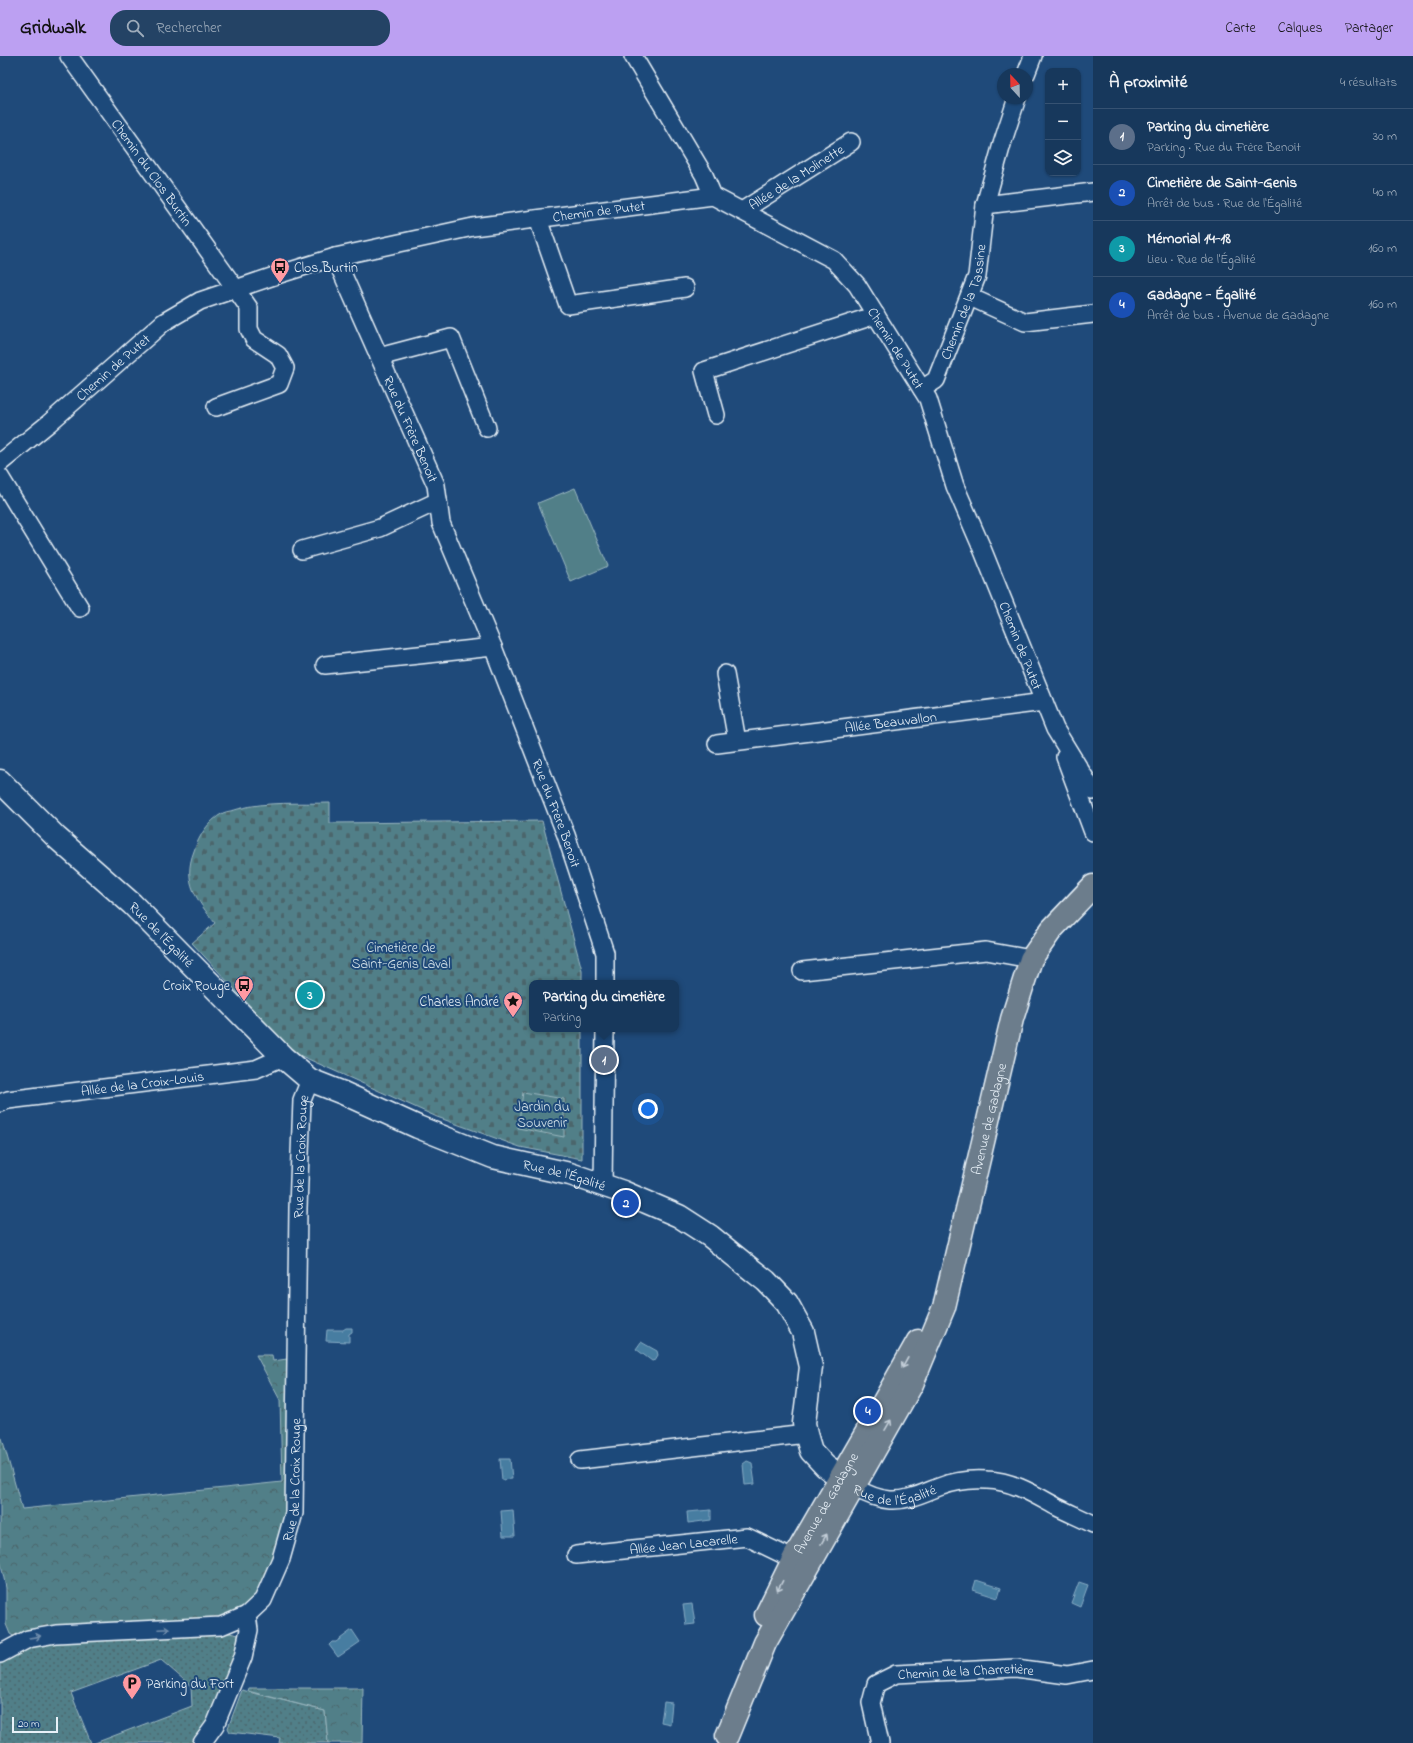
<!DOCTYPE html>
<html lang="fr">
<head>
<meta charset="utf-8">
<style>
	:root { --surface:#17385c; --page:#244365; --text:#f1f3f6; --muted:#9eacbb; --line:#365272; --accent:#bca0f2 }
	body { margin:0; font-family:"Indie Flower",sans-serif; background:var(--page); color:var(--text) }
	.controls { position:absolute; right:12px; top:12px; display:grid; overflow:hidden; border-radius:8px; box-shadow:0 1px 3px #0004 }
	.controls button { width:36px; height:36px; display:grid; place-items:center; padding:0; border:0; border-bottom:1px solid var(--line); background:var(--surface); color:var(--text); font:20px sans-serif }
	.compass { position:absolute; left:997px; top:12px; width:36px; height:36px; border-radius:50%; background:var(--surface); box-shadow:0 1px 3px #0004; rotate:338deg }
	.scale { position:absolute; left:12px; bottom:10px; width:46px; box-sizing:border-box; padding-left:4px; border:2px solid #e8f1f8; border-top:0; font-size:11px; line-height:14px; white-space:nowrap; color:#e8f1f8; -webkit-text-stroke:3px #1f4a7a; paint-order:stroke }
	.you { position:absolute; left:648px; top:1053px; width:14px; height:14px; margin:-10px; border:3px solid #fff; border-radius:50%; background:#1a73e8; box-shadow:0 0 0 6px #1a73e833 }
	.badge { display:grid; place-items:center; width:26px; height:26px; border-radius:50%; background:var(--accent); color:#fff; font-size:13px; font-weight:700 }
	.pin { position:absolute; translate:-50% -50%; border:2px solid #fff; box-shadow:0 1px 4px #0006 }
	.popup { position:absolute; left:529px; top:924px; width:150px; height:52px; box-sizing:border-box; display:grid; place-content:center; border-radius:8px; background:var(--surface); filter:drop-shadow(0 1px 3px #0005); font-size:13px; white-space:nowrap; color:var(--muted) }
	.popup b { font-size:15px; color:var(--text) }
	.popup::after { content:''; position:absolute; left:50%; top:100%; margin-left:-8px; border:8px solid transparent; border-top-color:var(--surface) }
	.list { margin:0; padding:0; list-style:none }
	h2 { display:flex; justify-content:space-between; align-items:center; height:52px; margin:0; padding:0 16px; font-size:17px }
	h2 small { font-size:13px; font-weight:400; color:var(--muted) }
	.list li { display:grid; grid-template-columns:26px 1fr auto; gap:12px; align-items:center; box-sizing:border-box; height:56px; padding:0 16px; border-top:1px solid var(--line) }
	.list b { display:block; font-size:15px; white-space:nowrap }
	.list p { margin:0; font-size:13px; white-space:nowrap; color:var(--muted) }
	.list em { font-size:13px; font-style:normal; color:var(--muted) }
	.icon { flex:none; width:22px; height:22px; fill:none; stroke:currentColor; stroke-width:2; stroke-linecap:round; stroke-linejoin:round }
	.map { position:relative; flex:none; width:1093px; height:1687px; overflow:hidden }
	header { display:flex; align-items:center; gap:24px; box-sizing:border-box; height:56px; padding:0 20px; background:var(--accent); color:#111 }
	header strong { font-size:19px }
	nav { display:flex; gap:22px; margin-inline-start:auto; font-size:14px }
	.search { width:280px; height:36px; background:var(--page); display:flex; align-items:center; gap:10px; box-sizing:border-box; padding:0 14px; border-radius:16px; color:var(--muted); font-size:15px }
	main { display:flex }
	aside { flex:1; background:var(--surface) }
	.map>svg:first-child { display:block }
	.grass { fill:url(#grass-dots); stroke:#9cb8c0 }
	.forest { fill:url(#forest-crowns); stroke:#9cb8c0 }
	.cemetery { fill:url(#cemetery-stones); stroke:#9cb8c0 }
	.park { fill:#517f88; stroke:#9cb8c0 }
	.water { fill:#467da1; stroke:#87abc4 }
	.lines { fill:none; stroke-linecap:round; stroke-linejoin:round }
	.minor-casing { stroke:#e8f1f8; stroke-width:20 }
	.tertiary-casing { stroke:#e8f1f8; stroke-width:25 }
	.primary-casing { stroke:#e8f1f8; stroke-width:25 }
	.minor { stroke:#1f4a7a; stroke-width:17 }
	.tertiary { stroke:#1f4a7a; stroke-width:22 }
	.primary { stroke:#6c7d8c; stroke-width:22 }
	.oneway { stroke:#c3ced8 }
	.oneway2 { stroke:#6f8dac }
	.labels { text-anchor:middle; stroke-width:4; stroke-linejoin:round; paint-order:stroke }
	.street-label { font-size:14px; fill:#e8f1f8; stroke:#1f4a7a }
	.poi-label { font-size:14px; fill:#e8f1f8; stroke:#1f4a7a; text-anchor:start }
	.park-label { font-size:14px; fill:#d1e0e7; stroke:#1f4a7a }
</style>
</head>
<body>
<header>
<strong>Gridwalk</strong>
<div class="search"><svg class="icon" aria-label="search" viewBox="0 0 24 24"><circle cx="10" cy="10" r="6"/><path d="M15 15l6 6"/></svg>Rechercher</div>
<nav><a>Carte</a><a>Calques</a><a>Partager</a></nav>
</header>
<main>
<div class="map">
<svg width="1093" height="1687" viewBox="0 0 1093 1687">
	<defs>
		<pattern id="grass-dots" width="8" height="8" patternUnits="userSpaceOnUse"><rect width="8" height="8" fill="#517f88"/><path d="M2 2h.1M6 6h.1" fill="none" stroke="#4c666c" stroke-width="1.8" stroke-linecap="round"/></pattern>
		<pattern id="forest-crowns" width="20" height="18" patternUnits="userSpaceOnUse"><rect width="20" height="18" fill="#517f88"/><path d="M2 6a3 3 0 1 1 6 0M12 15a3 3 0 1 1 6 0" fill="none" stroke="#4c666c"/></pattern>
		<pattern id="cemetery-stones" width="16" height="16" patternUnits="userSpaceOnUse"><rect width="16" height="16" fill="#517f88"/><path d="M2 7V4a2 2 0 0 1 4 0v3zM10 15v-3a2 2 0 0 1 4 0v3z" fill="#4c666c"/></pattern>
	</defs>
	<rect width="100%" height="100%" fill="#1f4a7a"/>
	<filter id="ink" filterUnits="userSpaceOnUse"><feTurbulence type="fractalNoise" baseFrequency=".025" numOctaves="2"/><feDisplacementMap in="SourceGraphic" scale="8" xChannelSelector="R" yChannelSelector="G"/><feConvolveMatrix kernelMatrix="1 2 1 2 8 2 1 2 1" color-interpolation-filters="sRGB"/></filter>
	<g filter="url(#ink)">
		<g class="grass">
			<path d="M229 1577 239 1579 242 1582 202 1687H95L192 1650 191 1630 161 1604 71 1637 91 1687H0V1608C39 1574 104 1584 153 1582 178 1581 203 1578 229 1577Z"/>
			<path d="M242 1634 325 1655 328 1687H279L280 1682 230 1676 228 1672Z"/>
		</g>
		<g class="forest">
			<path d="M256 1299H272L273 1305 287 1303 289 1446 278 1497 257 1537 242 1552 222 1563 15 1581 10 1578 6 1568V1532L0 1503V1382H2L22 1453 282 1426 280 1344Z"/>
			<path d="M249 1632H363L362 1687H328L325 1655 248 1635Z"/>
		</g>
		<path class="cemetery" d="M330 747V767L542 765 582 914V927H532V973H582V1103L520 1091 437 1061 297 998 276 978 192 887 215 867C197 844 182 826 194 795 199 780 208 765 223 757 227 755 233 755 238 753 268 745 299 748 330 747Z"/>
		<g class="park">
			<path d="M575 432 608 510 571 526 538 447Z"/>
			<path d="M523 1036 564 1043V1081L518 1072Z"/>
		</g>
		<g class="water">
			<path d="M346 1272H352V1276L349 1278V1286L326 1285 327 1274H343Z"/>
			<path d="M641 1286 657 1295 658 1299 655 1304 652 1305 636 1293Z"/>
			<path d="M500 1403H510L512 1423 502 1424Z"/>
			<path d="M747 1405 752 1407 755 1428 745 1429 743 1408Z"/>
			<path d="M513 1454 515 1480H503L501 1455Z"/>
			<path d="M711 1454V1464L688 1467 687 1456Z"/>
			<path d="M976 1524 1001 1532 998 1542 973 1534Z"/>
			<path d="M1079 1526 1088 1529 1080 1551 1071 1547Z"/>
			<path d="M692 1548 695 1568 686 1569 683 1549Z"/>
			<path d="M352 1574 360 1586 338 1601 329 1589 332 1586H336Z"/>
			<path d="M664 1646 672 1647 670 1668 661 1666Z"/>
		</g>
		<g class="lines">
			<defs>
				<g id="minor">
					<path id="s1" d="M69 0 235 232 249 252V273L254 283 278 299 285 312 279 328 216 351"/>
					<path d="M633 0 704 119 713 140"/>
					<path d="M1026 18 1033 0"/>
					<path d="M985 149 1093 136"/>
					<path id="s2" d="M742 155 851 86"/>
					<path d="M538 163 568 249 685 232"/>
					<path id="s3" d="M335 201 436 429 441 467 493 591 566 779 605 897V927"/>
					<path d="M970 241 1025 266 1093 258"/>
					<path d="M379 301 451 282 487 372"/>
					<path id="s4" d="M922 333 936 324 977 220 985 149 1002 88 1017 42"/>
					<path d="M716 359 704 315 876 259"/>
					<path id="s5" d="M0 407 48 368 164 266 200 245 277 219 335 201 473 171 713 140 834 204 857 229 928 343 955 430 981 490 1055 673 1093 735"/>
					<path d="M0 421 80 552"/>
					<path d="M302 494 380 472 438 445"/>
					<path d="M325 609 493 591"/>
					<path d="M725 618 737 685"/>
					<path id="s6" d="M717 688 1044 646"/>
					<path d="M1065 701 1093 776"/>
					<path d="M802 915 986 895 1031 903"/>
					<path id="s7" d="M0 1047 8 1044 256 1013 283 1001"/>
					<path d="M603 1129 605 973"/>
					<path d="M580 1404 806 1378"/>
					<path id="s8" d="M853 1431C864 1437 877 1443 890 1444 908 1445 923 1437 939 1431 954 1425 971 1423 987 1424 1014 1425 1035 1439 1057 1451 1069 1457 1081 1462 1093 1468"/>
					<path id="s9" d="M576 1499 747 1481 805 1509"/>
					<path id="s10" d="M0 1598 28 1583 56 1578 221 1570 247 1559 263 1544 281 1503 294 1457 298 1152 302 1044 310 1024"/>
					<path d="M202 1687 215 1669 243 1601 249 1574 247 1559"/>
					<path id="s11" d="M880 1687 871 1647 876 1628 896 1618 1016 1612 1067 1619 1093 1614"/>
				</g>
				<g id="tertiary">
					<path id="s12" d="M0 725 57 782 132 848 283 1001 310 1024 343 1037 418 1071 493 1101 570 1118 623 1136 679 1160 710 1180 752 1214 766 1225 787 1247 803 1276 811 1311 804 1367 806 1378 811 1395 825 1410 853 1431"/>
				</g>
				<g id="primary">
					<path id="s13" d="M766 1559 794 1502 865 1379 918 1285"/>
					<path id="s14" d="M727 1680 765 1587 912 1328 944 1251 1012 963 1031 903 1052 873 1093 830"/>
				</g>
			</defs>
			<use href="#minor" class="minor-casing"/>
			<use href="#tertiary" class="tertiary-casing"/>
			<use href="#primary" class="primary-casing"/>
			<use href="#minor" class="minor"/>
			<use href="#tertiary" class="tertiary"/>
			<use href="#primary" class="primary"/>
		</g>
		<defs><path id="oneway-shaft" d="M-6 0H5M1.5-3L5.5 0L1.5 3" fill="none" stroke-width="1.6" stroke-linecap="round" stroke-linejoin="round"/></defs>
		<g class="oneway">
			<use href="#oneway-shaft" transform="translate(905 1307) rotate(119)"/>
			<use href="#oneway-shaft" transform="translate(888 1369) rotate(-60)"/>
			<use href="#oneway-shaft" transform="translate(824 1483) rotate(-60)"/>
			<use href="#oneway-shaft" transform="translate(780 1530) rotate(117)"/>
		</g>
		<g class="oneway2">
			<use href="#oneway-shaft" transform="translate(164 1573) rotate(-3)"/>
			<use href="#oneway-shaft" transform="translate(35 1581) rotate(-10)"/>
		</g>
	</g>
	<defs>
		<symbol id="bus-pin" viewBox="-11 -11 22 30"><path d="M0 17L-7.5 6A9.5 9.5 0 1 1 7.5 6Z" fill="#ff9aa2" stroke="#1f4a7a"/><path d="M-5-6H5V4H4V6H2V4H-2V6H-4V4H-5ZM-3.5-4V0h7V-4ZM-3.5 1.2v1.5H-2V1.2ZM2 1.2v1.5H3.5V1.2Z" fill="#111"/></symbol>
		<symbol id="sight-pin" viewBox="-11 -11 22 30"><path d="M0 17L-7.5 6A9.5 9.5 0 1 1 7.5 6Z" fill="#ff9aa2" stroke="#1f4a7a"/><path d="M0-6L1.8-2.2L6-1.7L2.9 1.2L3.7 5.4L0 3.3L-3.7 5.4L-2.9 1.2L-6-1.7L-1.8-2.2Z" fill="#111"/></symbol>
		<symbol id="parking-pin" viewBox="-11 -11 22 30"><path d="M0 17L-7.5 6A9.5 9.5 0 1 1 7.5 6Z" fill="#ff9aa2" stroke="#1f4a7a"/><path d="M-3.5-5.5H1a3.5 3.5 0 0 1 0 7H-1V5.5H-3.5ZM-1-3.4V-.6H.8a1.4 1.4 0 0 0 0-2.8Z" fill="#111"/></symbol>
	</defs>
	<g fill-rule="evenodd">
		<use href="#bus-pin" x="269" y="200" width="22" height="30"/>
		<use href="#bus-pin" x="233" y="918" width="22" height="30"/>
		<use href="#sight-pin" x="502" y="934" width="22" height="30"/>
		<use href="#parking-pin" x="121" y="1616" width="22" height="30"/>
	</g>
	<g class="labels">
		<g class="street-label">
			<text dy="5" stroke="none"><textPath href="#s1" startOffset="143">Chemin du Clos Burtin</textPath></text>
			<text dy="5" stroke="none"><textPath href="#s2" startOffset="64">Allée de la Molinette</textPath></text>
			<text dy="5" stroke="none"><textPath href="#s5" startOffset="668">Chemin de Putet</textPath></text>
			<text dy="5" stroke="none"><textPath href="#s4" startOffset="100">Chemin de la Tassine</textPath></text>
			<text dy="5" stroke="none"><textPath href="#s5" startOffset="1028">Chemin de Putet</textPath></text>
			<text dy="5" stroke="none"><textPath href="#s5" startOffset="148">Chemin de Putet</textPath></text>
			<text dy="5" stroke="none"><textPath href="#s3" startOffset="188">Rue du Frère Benoit</textPath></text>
			<text dy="5" stroke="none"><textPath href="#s5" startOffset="1352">Chemin de Putet</textPath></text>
			<text dy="5" stroke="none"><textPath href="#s6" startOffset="175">Allée Beauvallon</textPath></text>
			<text dy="5" stroke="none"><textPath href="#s3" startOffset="600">Rue du Frère Benoit</textPath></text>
			<text dy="5" stroke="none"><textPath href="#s12" startOffset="223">Rue de l'Égalité</textPath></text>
			<text dy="5" stroke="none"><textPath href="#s7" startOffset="144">Allée de la Croix-Louis</textPath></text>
			<text dy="5" stroke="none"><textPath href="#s14" startOffset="675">Avenue de Gadagne</textPath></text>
			<text dy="5" stroke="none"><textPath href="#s10" startOffset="725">Rue de la Croix Rouge</textPath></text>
			<text dy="5" stroke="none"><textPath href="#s12" startOffset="703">Rue de l'Égalité</textPath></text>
			<text dy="5" stroke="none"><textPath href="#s10" startOffset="401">Rue de la Croix Rouge</textPath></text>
			<text dy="5" stroke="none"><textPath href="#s8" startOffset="44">Rue de l'Égalité</textPath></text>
			<text dy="5" stroke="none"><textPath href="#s13" startOffset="127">Avenue de Gadagne</textPath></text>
			<text dy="5" stroke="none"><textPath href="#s9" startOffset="108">Allée Jean Lacarelle</textPath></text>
			<text dy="5" stroke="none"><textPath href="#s11" startOffset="153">Chemin de la Charretière</textPath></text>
		</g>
		<g class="poi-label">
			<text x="294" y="216">Clos Burtin</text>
			<text x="230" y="934" text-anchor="end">Croix Rouge</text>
			<text x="499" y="950" text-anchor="end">Charles André</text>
			<text x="146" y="1632">Parking du Fort</text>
		</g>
		<g class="park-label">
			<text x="401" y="896">Cimetière de<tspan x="401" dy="16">Saint-Genis Laval</tspan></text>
			<text x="542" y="1055">Jardin du<tspan x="542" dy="16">Souvenir</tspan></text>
		</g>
	</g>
</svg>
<div class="controls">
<button>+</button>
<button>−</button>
<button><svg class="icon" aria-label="layers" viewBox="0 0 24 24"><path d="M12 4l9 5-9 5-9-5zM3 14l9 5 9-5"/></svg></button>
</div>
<svg class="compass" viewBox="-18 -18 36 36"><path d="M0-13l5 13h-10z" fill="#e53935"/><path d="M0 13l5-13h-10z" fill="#9eacbb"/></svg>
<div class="scale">20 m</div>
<div class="you"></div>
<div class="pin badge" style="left:604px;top:1004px;background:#5c6f8a">1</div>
<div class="popup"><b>Parking du cimetière</b>Parking</div>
<div class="pin badge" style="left:626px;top:1147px;background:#1a4fb4">2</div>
<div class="pin badge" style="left:310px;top:939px;background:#0f9aa8">3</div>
<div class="pin badge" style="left:868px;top:1355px;background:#1a4fb4">4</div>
</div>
<aside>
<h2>À proximité<small>4 résultats</small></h2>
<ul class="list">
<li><span class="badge" style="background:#5c6f8a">1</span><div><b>Parking du cimetière</b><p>Parking · Rue du Frère Benoit</p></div><em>30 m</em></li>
<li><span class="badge" style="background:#1a4fb4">2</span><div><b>Cimetière de Saint-Genis</b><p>Arrêt de bus · Rue de l'Égalité</p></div><em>40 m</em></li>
<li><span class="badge" style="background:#0f9aa8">3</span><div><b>Mémorial 14-18</b><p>Lieu · Rue de l'Égalité</p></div><em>160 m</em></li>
<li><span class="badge" style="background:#1a4fb4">4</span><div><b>Gadagne - Égalité</b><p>Arrêt de bus · Avenue de Gadagne</p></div><em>160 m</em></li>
</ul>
</aside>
</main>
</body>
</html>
